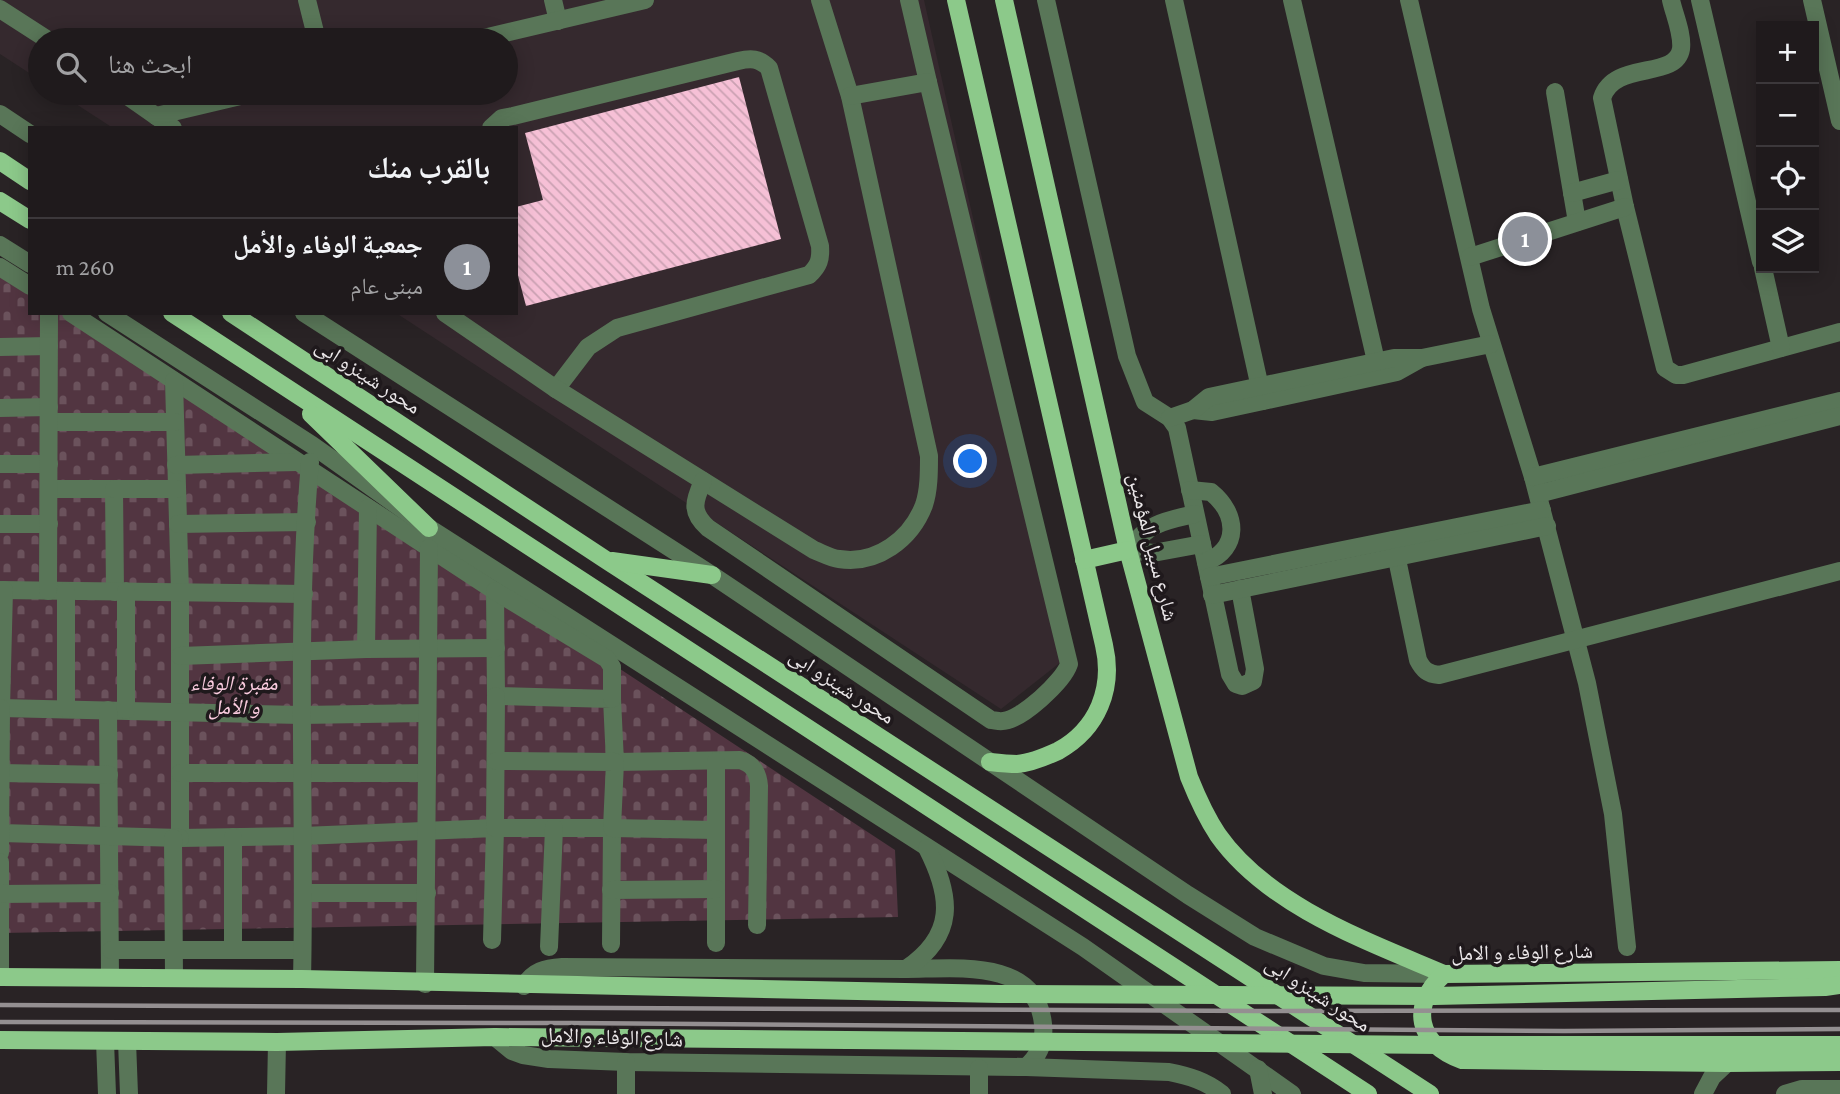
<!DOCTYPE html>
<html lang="ar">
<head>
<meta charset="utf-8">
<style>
	:root { --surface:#1f1a1c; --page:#272325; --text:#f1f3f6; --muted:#a1a1a3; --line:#3c383b; --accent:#8c9099 }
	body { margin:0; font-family:"Crimson Pro","Noto Naskh Arabic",serif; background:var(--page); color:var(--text); direction:rtl }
	.controls { position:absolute; right:21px; top:21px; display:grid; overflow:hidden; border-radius:0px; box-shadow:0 4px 18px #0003 }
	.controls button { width:63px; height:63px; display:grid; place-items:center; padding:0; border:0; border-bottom:2px solid var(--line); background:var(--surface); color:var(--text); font:35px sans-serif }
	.you { position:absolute; left:971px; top:462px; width:24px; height:24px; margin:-18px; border:5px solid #fff; border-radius:50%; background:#1a73e8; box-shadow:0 0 0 10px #1a73e833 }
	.badge { display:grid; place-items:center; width:46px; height:46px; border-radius:50%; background:var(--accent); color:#fff; font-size:23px; font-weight:700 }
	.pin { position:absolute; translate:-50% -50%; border:4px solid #fff; box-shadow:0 2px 7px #0006 }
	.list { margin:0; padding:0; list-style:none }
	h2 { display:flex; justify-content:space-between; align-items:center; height:91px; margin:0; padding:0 28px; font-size:30px }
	h2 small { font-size:23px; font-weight:400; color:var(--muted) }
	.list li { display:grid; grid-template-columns:46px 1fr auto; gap:21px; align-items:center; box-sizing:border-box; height:98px; padding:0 28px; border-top:2px solid var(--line) }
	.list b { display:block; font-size:26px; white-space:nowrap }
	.list p { margin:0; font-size:23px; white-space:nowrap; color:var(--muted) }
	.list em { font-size:23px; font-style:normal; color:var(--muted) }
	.icon { flex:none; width:38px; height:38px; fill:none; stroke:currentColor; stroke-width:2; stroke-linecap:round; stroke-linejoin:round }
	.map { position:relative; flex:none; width:1840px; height:1094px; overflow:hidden; direction:ltr }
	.search { position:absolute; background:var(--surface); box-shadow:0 4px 18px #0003; left:28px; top:28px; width:490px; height:77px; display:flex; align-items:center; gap:18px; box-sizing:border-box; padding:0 24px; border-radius:38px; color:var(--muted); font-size:26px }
	.panel { position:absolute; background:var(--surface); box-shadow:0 4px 18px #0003; left:28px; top:126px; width:490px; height:189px; border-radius:0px; direction:rtl }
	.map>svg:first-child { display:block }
	.built { fill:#35292e }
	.cemetery { fill:url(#cemetery-stones) }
	.building { fill:url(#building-back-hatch) }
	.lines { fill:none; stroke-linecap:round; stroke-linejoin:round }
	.minor { stroke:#597658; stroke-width:18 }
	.major { stroke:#8cc98a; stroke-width:18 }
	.rail { stroke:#948f91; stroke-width:4.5 }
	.labels { text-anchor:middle; stroke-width:7; stroke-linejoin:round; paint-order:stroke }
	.street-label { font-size:21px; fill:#ebe7e9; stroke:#1f191c }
	.park-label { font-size:21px; font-style:italic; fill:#fccde0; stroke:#1f191c }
</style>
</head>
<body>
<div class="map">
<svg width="1840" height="1094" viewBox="0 0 1840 1094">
	<defs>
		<pattern id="cemetery-stones" width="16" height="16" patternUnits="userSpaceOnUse" patternTransform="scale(1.75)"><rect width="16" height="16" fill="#523541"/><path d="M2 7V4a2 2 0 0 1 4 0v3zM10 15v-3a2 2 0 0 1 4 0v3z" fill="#6b525c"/></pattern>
		<pattern id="building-back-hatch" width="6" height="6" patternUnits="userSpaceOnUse" patternTransform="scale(1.75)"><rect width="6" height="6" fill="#f6c0d6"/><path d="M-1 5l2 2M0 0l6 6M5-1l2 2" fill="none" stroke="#caa1b2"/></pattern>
	</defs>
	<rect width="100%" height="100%" fill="#292325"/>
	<path class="built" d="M0 0H924L1071 654 1001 709 396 313H516V128H113L59 93H506V40H40V80L0 54Z"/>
	<path class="cemetery" d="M0 262 30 281V313H79L895 850 898 917 0 933Z"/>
	<path class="building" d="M739 77 781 239 526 306 516 268V207L543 200 525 133Z"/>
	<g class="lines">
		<g class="minor">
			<path d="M307 0 317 40"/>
			<path d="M553 0 558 21"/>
			<path d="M909 0 928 82"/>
			<path d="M1046 0 1127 356 1145 402 1170 418 1177 428 1230 674 1236 684 1242 686 1253 681 1255 669 1240 589"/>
			<path d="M1174 0 1263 401"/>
			<path d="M1292 0 1376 361"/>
			<path d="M1409 0 1481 309 1533 477 1587 683 1613 814 1627 947"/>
			<path d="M1671 0C1674 14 1683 34 1681 49 1676 80 1614 60 1602 98L1625 207 1665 368 1676 375H1683L1840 332"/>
			<path d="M1700 0 1761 262"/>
			<path d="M1812 0 1840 121"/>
			<path d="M0 9 48 40"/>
			<path d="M475 40 645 0"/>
			<path d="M1555 92 1577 222"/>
			<path d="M123 93 173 128"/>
			<path d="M0 114 30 134"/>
			<path d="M156 116 253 93"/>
			<path d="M491 128 502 118 513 116 738 61C751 58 759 58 769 68L820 246C821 259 819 266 809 275L617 328 588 347 556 389"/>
			<path d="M1572 193 1619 180"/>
			<path d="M0 245 30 264"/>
			<path d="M1470 257 1625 207"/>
			<path d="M0 267 30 286"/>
			<path d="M1763 268 1781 348"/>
			<path d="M71 313 495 591 496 696 612 699 615 762 740 760C753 764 758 772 759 786L757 925"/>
			<path d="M107 313 312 445 429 528 1083 947 1292 1094"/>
			<path d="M304 313 712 575 1188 895 1255 937 1324 966 1364 973 1444 974"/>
			<path d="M445 313 556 389 814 550C822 553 831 558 839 559 877 565 911 539 924 505 929 490 929 472 929 456L850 96 820 0"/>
			<path d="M0 347 49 346"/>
			<path d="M174 381 180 592V838L303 836 495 828 492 940"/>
			<path d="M0 408 49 407"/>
			<path d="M1193 410 1212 412 1397 372 1422 358"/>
			<path d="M1170 418 1193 410 1209 397 1394 358H1422L1491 344"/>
			<path d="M49 422H175"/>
			<path d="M0 464H49"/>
			<path d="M176 465 297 462"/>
			<path d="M1533 477 1840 401"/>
			<path d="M703 481C694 501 690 512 708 528L991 720C995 720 999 722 1003 721 1021 720 1063 682 1069 664L928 82 850 96"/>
			<path d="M49 489H114L115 592"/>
			<path d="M114 489H177"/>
			<path d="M1190 490 1211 492C1238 514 1240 548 1206 562"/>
			<path d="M1538 494 1840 416"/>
			<path d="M1195 514C1164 521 1148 523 1128 550L1153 553 1202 544"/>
			<path d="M0 524H49"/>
			<path d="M178 524 307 522"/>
			<path d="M1393 540 1418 660C1423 670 1428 674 1439 675L1840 571"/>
			<path d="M1209 577 1542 510"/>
			<path d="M0 590 304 594"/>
			<path d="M4 590 1 708 301 715 426 713"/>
			<path d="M48 591 49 313"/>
			<path d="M126 591V710"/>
			<path d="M495 591 607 659 612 667V699"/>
			<path d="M1212 595 1547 526"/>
			<path d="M366 649 368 508"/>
			<path d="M180 656 366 649 496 648"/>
			<path d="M496 696 495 828H612L611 944"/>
			<path d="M66 709V591"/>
			<path d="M108 710 110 977"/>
			<path d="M496 761 615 762 612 828 715 830"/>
			<path d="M716 761V943"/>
			<path d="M1 773 109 775"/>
			<path d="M180 773H427"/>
			<path d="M1 833 180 838"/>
			<path d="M233 837V950"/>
			<path d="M173 838 174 977"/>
			<path d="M0 853 1 708"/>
			<path d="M0 862V977"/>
			<path d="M611 890 716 889"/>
			<path d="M303 893H427"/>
			<path d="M0 894 110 893"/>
			<path d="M549 947 554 828"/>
			<path d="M111 950H302"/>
			<path d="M906 969C954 969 1036 957 1043 1024 1045 1042 1039 1056 1026 1067"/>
			<path d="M302 979C306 807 295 634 310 462"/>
			<path d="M425 984 429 548"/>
			<path d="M524 986C533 971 545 968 562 967L906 969C956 935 952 897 927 848"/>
			<path d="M495 1037 512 1051 523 1055 549 1059 626 1062 1026 1067 1169 1072C1189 1076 1206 1081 1222 1094"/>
			<path d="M105 1041 107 1094"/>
			<path d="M127 1041 129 1094"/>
			<path d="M979 1068V1094"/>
			<path d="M1258 1069 1263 1094"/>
			<path d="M276 1094 277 1042"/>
			<path d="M626 1094V1062"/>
			<path d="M1703 1094 1712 1077 1727 1063"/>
			<path d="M1785 1094 1802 1089H1840"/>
		</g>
		<g class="major">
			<path d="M956 0 1104 645C1114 688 1098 729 1058 751 1045 757 1031 763 1017 764 1008 764 999 763 990 762"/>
			<path d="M1004 0 1128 550 1189 777C1197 797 1206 817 1218 835 1268 906 1367 941 1444 974"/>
			<path d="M0 161 30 181"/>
			<path d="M0 201 30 220"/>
			<path d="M172 313 1368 1094"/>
			<path d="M231 313 606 560 1430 1094"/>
			<path d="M311 414 429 528"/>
			<path d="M1084 560 1128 550"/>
			<path d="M612 561 712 575"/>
			<path d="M1840 970 1444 974C1409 1006 1417 1044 1462 1060L1727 1063 1840 1062"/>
			<path d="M0 977 302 979 1000 994 1434 996 1825 987 1840 985"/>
			<path d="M0 1040 277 1042 495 1037 1441 1045H1840"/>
		</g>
		<g class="rail">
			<path d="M0 1005 1258 1011 1840 1010"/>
			<path d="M0 1022 570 1023 1564 1031 1840 1029"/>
		</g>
	</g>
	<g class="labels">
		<g class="street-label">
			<text transform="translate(368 376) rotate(33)" y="7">محور شينزو ابى</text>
			<text transform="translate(1153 547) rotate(76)" y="7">شارع سبيل المؤمنين</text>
			<text transform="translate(842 686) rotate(33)" y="7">محور شينزو ابى</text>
			<text transform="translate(1522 952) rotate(-1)" y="7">شارع الوفاء و الامل</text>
			<text transform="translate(1318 994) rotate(33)" y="7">محور شينزو ابى</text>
			<text transform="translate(612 1037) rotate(2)" y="7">شارع الوفاء و الامل</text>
		</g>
		<g class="park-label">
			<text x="234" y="690">مقبرة الوفاء<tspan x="234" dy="24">و الأمل</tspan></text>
		</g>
	</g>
</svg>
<div class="controls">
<button>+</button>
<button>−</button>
<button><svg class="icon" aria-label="locate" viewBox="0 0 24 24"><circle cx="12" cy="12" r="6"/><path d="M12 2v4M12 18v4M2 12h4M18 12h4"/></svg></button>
<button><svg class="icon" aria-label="layers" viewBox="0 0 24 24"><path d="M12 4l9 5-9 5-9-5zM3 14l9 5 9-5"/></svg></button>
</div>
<div class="you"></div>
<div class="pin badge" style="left:1525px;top:239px">1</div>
<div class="search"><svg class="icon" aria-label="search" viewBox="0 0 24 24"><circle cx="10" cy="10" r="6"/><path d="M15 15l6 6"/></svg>ابحث هنا</div>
<section class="panel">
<h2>بالقرب منك<small></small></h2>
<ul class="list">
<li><span class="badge">1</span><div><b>جمعية الوفاء والأمل</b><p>مبنى عام</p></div><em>260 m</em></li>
</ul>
</section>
</div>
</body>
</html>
